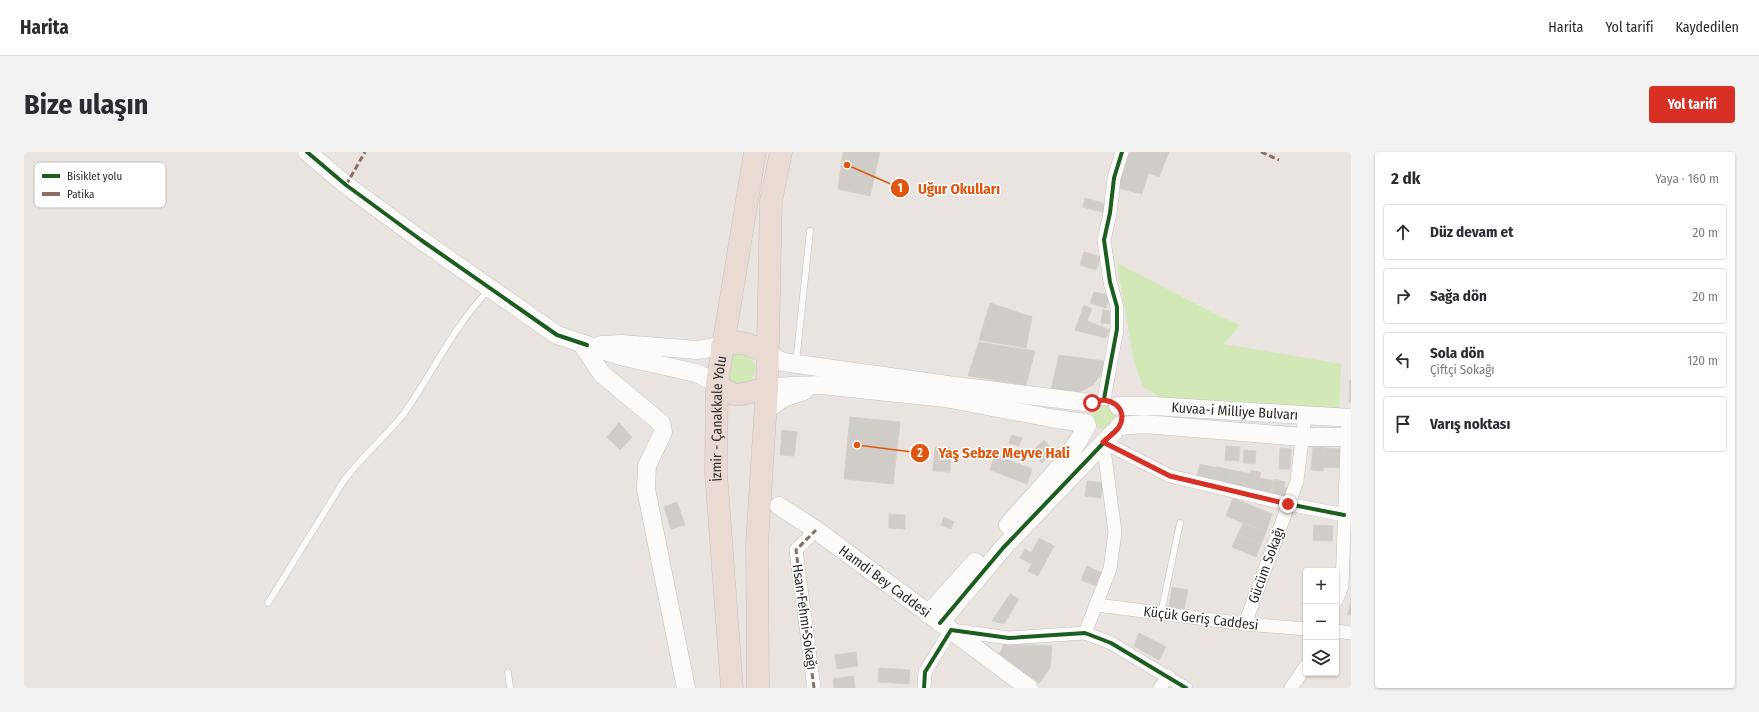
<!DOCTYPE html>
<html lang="tr">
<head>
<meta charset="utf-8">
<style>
	:root { --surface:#fff; --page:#f2f2f3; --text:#2b2b33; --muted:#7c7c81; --line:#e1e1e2; --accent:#d93025 }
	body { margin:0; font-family:"Fira Sans Condensed",sans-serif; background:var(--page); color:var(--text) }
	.controls { position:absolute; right:12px; bottom:12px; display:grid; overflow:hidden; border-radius:4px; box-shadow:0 1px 3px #0004 }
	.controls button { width:36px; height:36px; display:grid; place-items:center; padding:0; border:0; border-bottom:1px solid var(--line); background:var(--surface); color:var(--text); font:20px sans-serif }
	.stop { position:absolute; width:12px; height:12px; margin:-9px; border:3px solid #d93025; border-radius:50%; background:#fff }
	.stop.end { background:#d93025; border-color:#fff; box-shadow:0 1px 4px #0008 }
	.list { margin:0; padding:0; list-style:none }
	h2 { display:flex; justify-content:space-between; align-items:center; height:52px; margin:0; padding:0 16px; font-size:17px }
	h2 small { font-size:13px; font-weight:400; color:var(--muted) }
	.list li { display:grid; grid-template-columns:26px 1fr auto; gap:12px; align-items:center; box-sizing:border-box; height:56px; margin:0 8px 8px; padding:0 8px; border:1px solid var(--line); border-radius:4px }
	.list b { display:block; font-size:15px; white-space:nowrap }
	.list p { margin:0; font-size:13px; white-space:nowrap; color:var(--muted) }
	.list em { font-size:13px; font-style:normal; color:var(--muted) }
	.icon { flex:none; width:22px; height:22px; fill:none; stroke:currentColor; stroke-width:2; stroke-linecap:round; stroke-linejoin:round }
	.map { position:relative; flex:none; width:1327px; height:536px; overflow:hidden; border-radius:4px }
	header { display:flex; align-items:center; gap:24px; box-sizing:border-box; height:56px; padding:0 20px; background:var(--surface); border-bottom:1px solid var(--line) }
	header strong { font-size:19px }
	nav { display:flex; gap:22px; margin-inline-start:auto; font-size:14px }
	.intro { display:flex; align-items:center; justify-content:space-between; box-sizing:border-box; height:96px; padding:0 24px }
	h1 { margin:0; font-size:28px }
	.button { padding:10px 18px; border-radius:4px; background:var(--accent); color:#fff; font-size:14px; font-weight:700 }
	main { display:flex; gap:24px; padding:0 24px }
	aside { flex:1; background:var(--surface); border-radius:4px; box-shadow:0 1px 3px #0004 }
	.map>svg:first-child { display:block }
	.green { fill:#d2e8b6 }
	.building { fill:#d0cdc9; stroke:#d5d0cc }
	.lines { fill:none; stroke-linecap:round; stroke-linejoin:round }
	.lane-casing { stroke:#c3c1c2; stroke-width:7 }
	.street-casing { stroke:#c3c1c2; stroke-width:14 }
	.secondary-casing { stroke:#c3c1c2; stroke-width:19 }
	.highway-casing { stroke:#c5c3c1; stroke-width:23 }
	.lane { stroke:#fcfbfa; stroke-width:6 }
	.street { stroke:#fcfbfa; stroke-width:13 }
	.secondary { stroke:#fcfbfa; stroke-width:18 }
	.highway { stroke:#e9dad3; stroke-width:22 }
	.quiet { stroke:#8d6e63; stroke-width:3; stroke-dasharray:6 3; stroke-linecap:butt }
	.cycleway-casing { stroke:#fff; stroke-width:6 }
	.cycleway { stroke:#1b5e20; stroke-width:4 }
	.route { stroke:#d93025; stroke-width:5 }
	.labels { text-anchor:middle; stroke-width:3; stroke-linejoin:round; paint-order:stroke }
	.street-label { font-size:14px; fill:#2b2b2b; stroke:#fff }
	.key { fill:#fff; stroke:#bfbfbf; stroke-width:1 }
	.key-label { font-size:11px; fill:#2b2b2b }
	.leader { fill:none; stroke:#df570e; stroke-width:1.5 }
	.callout-dot { fill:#df570e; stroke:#fff; stroke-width:1.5 }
	.mark-label { font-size:12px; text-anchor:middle; font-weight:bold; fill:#fff }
	.callout-label { font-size:15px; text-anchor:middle; font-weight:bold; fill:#df570e; stroke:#fff; stroke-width:3; stroke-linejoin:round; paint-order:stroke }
</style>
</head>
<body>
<header>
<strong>Harita</strong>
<nav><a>Harita</a><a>Yol tarifi</a><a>Kaydedilen</a></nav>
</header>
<div class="intro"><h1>Bize ulaşın</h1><a class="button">Yol tarifi</a></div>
<main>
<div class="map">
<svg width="1327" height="536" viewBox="0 0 1327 536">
	<rect width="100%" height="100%" fill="#eae4e0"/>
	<g class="green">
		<path d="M1093 111 1197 165 1216 173 1200 192 1317 212 1315 261 1141 248 1119 235 1110 209Z"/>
		<path d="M712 201C744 206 731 235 713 232 710 232 707 229 704 228L707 203Z"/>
		<circle cx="1080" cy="265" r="12"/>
	</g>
	<g class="building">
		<path d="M819 0H856L846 44 814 37Z"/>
		<path d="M1103 0H1145L1135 25 1099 10Z"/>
		<path d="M1099 10 1125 19 1118 42 1094 36Z"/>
		<path d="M1061 46 1083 52 1081 61 1059 55Z"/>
		<path d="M1060 100 1077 105 1072 118 1056 113Z"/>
		<path d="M1070 140 1086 143 1082 156 1066 151Z"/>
		<path d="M966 151 1008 165 1002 196 955 188Z"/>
		<path d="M1060 153 1068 157 1063 169 1086 178 1082 186 1051 178Z"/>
		<path d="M1079 158 1090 160 1088 172 1077 171Z"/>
		<path d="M955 190 1011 199 1002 233 944 224Z"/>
		<path d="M1035 203 1080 209 1081 217 1069 233 1051 242 1027 238Z"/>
		<path d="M1326 228H1327V250H1325Z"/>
		<path d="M826 265 876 270 869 332 820 327Z"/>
		<path d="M595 271 608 285 596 298 583 285Z"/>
		<path d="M758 278 773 280 770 304 756 303Z"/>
		<path d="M988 283 998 286 995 294 985 291Z"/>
		<path d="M1020 288 1030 299 1018 311 1007 300Z"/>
		<path d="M1202 294 1216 295 1215 309 1201 308Z"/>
		<path d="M911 295 927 296 926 320 909 319Z"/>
		<path d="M1289 295 1301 296 1299 319 1287 318Z"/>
		<path d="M1256 296 1267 297 1266 317H1255Z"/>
		<path d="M1301 296 1317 297V316L1299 315Z"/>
		<path d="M1220 298 1232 299 1231 312 1219 311Z"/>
		<path d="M971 303 1008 317 1003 332 966 318Z"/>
		<path d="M1176 312 1193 316 1190 328 1173 324Z"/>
		<path d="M1193 315 1208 318 1205 332 1190 328Z"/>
		<path d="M1208 318 1222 321 1219 335 1205 332Z"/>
		<path d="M1227 318 1237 321 1231 339 1219 335 1222 321H1227Z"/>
		<path d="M1235 326 1250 329 1246 343 1231 339Z"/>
		<path d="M1251 327 1261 330 1260 335 1265 337 1262 347 1246 343Z"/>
		<path d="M1063 329 1079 331 1077 346 1061 344Z"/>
		<path d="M1209 346 1248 362 1242 380 1202 364Z"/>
		<path d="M653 350 661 373 647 377 640 355Z"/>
		<path d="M865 362 881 363V377L865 376Z"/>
		<path d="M920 365 930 370 927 377 917 373Z"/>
		<path d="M1219 371 1242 380 1237 392 1214 382Z"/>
		<path d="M1290 373 1309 374 1308 389 1289 388Z"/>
		<path d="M1214 382 1237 392 1232 405 1208 395Z"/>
		<path d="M1015 386 1030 394 1014 424 1004 419 1008 412 996 406 1001 397 1007 401Z"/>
		<path d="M1063 414 1078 421 1072 434 1057 428Z"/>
		<path d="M1148 435 1164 438 1160 458 1145 455Z"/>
		<path d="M986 442 995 447 980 472 968 469Z"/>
		<path d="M1327 446V463H1324Z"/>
		<path d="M1115 481 1131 489 1124 502 1110 494Z"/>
		<path d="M1131 489 1142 495 1135 508 1124 502Z"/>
		<path d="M980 492 1028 494 1026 516 1015 531 975 503Z"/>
		<path d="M832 500 834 514 813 517 811 503Z"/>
		<path d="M855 516 886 518 885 532 854 530Z"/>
		<path d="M829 524 831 536H810L809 527Z"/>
	</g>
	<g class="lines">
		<defs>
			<g id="lane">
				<path d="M772 211 786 79"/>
				<path d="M244 451 319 330C336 306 359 287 378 264 408 223 429 174 465 138"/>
				<path d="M1137 461 1156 371"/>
				<path d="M484 520 486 536"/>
			</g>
			<g id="street">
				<path d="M1080 247 1093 177V155L1086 130 1080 88 1086 61 1090 26 1098 0"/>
				<path d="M1079 290 1146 324 1264 352 1320 363"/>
				<path d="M1312 449 1318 434 1324 266"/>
				<path d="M1073 453 1221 472 1282 477"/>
				<path d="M1221 472 1273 329 1281 263"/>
				<path d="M1312 479 1327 481"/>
				<path d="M1061 481 1086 417 1091 380 1079 290"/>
				<path d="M790 536 772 398 792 378"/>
				<path d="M900 536 901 520 927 478 985 486 1061 481 1087 491 1162 536"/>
				<path d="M1136 536 1144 524"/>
				<path d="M1267 536 1282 514"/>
			</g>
			<g id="secondary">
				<path d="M283 0 322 33 397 88 533 183 596 204 672 221 693 231"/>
				<path d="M557 191 578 222 637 271 639 280 623 314 622 337 662 536"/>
				<path d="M577 193 598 192 673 198 698 194"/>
				<path d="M743 201 759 210 931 234 1068 251"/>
				<path d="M743 235 797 233 921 246 1032 267 1062 271"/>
				<path id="s1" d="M1094 254H1129L1327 266"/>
				<path d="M741 259 759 246 780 239"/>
				<path d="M1095 274 1120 272 1278 285H1327"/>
				<path id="s2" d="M755 354 792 378 1005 536"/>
				<path d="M984 373 1043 307 1063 274"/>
				<path d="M904 462 951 410"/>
				<path d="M916 471 979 396 1090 280"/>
			</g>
			<g id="highway">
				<path d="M698 194C719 187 724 192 743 201"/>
				<path d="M693 231C710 250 722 241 743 235"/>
				<path id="s3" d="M708 536 692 321 693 231 731 0"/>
				<path d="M734 536 733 392 743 235 747 49 757 0"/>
			</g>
		</defs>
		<use href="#lane" class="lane-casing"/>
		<use href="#street" class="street-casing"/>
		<use href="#secondary" class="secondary-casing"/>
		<use href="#highway" class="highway-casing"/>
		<use href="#lane" class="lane"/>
		<use href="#street" class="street"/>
		<use href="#secondary" class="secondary"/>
		<use href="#highway" class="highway"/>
		<g class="quiet">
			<path d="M1237 0 1255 8"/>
			<path d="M322 33 341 0"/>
			<path d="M790 536 772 398 792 378"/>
		</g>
		<defs>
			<g id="cycleway">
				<path d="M283 0 322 33 397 88 533 183 563 193"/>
				<path d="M1080 247 1093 177V155L1086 130 1080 88 1086 61 1090 26 1098 0"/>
				<path d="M1079 290 1146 324 1264 352 1320 363"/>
				<path d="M916 471 979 396 1090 280"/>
				<path d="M900 536 901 520 927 478 985 486 1061 481 1087 491 1162 536"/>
			</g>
		</defs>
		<use href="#cycleway" class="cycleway-casing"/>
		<use href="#cycleway" class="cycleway"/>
	</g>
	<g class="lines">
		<path class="route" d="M1068 251C1084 242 1106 256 1095 275 1091 281 1084 285 1079 290L1146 324 1264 352"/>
	</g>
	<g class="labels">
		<g class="street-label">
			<text dy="5" stroke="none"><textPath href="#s1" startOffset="117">Kuvaa-i Milliye Bulvarı</textPath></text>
			<text dy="5" stroke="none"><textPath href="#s3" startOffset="270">İzmir - Çanakkale Yolu</textPath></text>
			<text transform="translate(1242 413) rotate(-70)" y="5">Gücüm Sokağı</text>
			<text dy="5" stroke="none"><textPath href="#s2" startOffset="130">Hamdi Bey Caddesi</textPath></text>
			<text transform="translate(781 465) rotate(82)" y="5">Hsan Fehmi Sokağı</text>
			<text transform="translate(1177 466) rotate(7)" y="5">Küçük Geriş Caddesi</text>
		</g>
	</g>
	<rect x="10" y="10" width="132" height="46" rx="6" class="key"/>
	<rect x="18" y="22" width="18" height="4" fill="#1b5e20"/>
	<rect x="18" y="40" width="18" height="4" fill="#8d6e63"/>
	<g class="key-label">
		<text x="43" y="28">Bisiklet yolu</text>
		<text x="43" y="46">Patika</text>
	</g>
	<path class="leader" d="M823 13L876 36M833 293L896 301"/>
	<g class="callout-dot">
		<circle cx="823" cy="13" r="4"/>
		<circle cx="833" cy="293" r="4"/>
		<circle cx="876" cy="36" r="10"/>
		<circle cx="896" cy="301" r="10"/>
	</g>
	<g class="mark-label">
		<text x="876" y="40">1</text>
		<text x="896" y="305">2</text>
	</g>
	<g class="callout-label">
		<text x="935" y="42">Uğur Okulları</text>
		<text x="980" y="306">Yaş Sebze Meyve Hali</text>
	</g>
</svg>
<div class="controls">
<button>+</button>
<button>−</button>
<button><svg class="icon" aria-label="layers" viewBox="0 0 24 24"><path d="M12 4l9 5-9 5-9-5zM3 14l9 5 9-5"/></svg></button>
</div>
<div class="stop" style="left:1068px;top:251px"></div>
<div class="stop end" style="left:1264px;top:352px"></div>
</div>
<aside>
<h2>2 dk<small>Yaya · 160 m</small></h2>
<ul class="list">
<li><svg class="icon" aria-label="ahead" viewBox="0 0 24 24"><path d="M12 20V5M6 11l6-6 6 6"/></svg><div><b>Düz devam et</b></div><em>20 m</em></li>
<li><svg class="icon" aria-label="right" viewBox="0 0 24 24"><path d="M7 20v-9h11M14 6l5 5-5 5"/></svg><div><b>Sağa dön</b></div><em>20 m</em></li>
<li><svg class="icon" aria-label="left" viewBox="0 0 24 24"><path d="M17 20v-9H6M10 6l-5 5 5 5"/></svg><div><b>Sola dön</b><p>Çiftçi Sokağı</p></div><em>120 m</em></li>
<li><svg class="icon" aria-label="arrive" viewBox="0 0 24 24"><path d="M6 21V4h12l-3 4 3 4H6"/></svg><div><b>Varış noktası</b></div></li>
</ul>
</aside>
</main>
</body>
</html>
